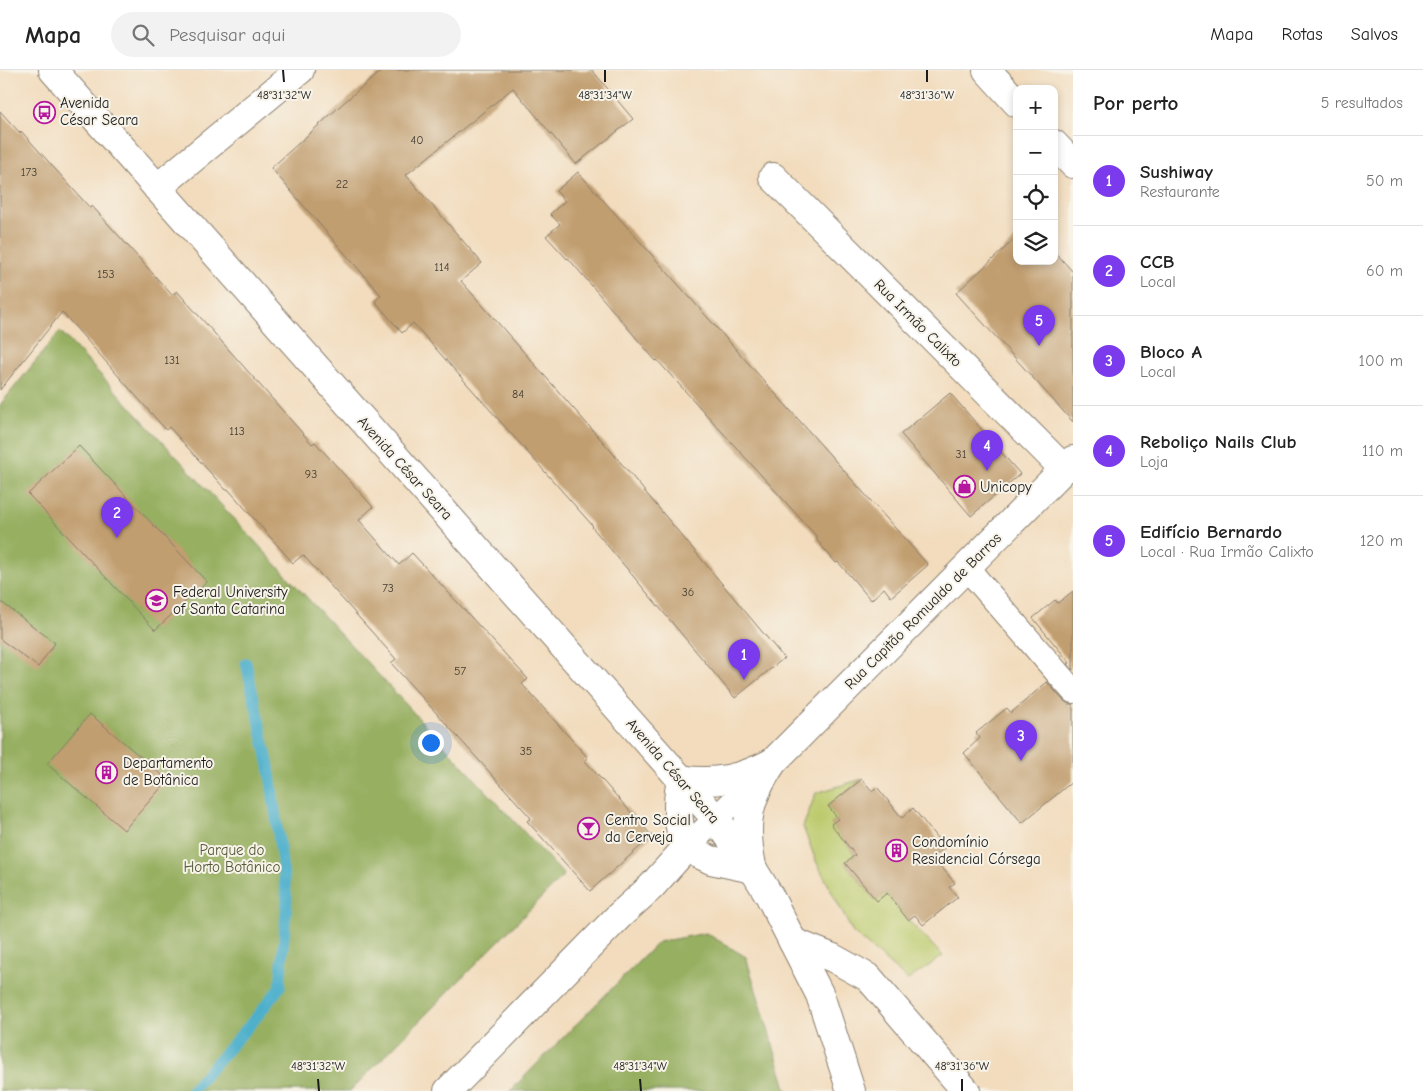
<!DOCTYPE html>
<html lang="pt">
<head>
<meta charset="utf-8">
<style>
	:root { --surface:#fff; --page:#f2f2f2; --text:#222; --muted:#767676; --line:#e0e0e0; --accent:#7c3aed }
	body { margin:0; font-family:"Comic Neue",sans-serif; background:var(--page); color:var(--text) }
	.controls { position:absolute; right:15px; top:15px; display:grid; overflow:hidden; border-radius:10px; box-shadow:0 2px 8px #0003 }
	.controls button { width:45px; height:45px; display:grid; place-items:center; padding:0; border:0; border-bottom:1px solid var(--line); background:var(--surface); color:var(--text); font:25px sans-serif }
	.you { position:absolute; left:430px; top:672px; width:18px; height:18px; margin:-12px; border:4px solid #fff; border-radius:50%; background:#1a73e8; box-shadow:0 0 0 8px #1a73e833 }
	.badge { display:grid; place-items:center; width:32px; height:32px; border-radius:50%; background:var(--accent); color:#fff; font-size:16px; font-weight:700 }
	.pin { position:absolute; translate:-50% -41px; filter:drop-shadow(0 1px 2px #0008) }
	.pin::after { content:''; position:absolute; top:26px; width:18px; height:15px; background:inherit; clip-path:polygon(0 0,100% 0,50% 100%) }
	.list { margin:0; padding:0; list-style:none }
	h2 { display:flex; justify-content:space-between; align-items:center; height:65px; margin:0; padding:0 20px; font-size:21px }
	h2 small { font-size:16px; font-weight:400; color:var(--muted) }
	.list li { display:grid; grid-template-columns:32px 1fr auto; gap:15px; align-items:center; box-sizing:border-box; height:90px; padding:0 20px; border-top:1px solid var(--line) }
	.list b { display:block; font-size:19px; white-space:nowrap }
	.list p { margin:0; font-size:16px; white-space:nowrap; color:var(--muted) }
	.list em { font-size:16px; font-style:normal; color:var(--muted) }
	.icon { flex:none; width:28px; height:28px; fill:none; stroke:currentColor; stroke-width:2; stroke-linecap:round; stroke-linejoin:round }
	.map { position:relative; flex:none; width:1073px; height:1021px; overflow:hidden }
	header { display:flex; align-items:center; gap:30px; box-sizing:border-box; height:70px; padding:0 25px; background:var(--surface); border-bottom:1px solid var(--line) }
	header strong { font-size:24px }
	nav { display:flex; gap:28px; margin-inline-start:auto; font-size:18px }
	.search { width:350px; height:45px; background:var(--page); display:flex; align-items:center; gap:12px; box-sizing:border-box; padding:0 18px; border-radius:28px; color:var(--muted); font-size:19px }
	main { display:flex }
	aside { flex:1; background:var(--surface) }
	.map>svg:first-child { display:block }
	.green { fill:#bdcb6e; stroke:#6c7445 }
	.forest { fill:#96af61; stroke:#59663e }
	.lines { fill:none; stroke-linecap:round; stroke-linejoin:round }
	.stream { stroke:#4cafcb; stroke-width:11 }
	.building { fill:#c19e70 }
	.lane-casing { stroke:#877c6c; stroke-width:26 }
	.street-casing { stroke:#877c6c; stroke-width:30 }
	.secondary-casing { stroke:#877c6c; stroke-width:30 }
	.primary-casing { stroke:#877c6c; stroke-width:30 }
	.lane { stroke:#fff; stroke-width:24 }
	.street { stroke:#fff; stroke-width:28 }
	.secondary { stroke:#fff; stroke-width:28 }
	.primary { stroke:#fff; stroke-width:28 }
	.ticks { fill:none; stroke:#1c1c1c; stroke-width:2 }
	.labels { text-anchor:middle; stroke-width:4; stroke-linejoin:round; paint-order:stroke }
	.number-label { font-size:12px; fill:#453c31 }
	.poi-label { font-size:15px; fill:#1c1c1c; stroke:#f7f3e8; text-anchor:start }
	.street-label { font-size:15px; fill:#1c1c1c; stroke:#f7f3e8 }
	.park-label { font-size:15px; fill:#545939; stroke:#f7f3e8 }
	.ticks-label { font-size:12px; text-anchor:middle; fill:#1c1c1c; stroke:#f7f3e8; stroke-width:4; stroke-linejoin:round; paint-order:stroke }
</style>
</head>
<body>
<header>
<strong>Mapa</strong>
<div class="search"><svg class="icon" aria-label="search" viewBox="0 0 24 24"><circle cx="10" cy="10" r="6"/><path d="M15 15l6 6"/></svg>Pesquisar aqui</div>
<nav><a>Mapa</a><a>Rotas</a><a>Salvos</a></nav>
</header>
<main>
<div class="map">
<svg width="1073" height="1021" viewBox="0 0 1073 1021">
	<rect width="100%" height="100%" fill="#f7f3e8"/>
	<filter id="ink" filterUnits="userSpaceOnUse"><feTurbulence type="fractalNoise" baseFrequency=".02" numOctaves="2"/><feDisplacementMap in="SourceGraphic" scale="10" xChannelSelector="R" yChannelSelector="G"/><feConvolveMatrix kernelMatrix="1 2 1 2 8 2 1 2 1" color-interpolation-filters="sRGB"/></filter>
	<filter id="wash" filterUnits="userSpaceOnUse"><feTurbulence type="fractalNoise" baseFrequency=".0096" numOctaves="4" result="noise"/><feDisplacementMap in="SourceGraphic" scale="20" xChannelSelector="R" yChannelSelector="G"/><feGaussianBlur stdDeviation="1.12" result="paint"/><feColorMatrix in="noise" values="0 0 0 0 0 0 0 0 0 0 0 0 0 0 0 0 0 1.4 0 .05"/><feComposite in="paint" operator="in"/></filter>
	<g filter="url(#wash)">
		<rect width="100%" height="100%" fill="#f2dcbd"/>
		<path class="green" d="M862 709 828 736 838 749 831 754 855 785 845 793 876 831 887 823 908 850 943 886 908 910 853 863 816 791 803 757 816 723Z"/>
		<g class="forest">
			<path d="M60 261 564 805 350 1021H0V335Z"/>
			<path d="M706 863 746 887 787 1021H510L658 872Z"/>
		</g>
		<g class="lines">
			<path class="stream" d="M191 1021 255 949 280 917 287 830 269 696 246 593"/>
		</g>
		<g id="blocks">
			<g class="building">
				<path d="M383 0H592L633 49 576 94 513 18 406 105 482 193 461 211 611 381 784 588 735 628 592 457 593 456 413 253 402 263 375 231 381 225 271 98 349 28Z"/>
				<path d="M0 41 20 63 21 61 90 138 92 136 172 225 177 221 312 374 315 372 373 437 359 450 399 495 412 483 528 609 522 614 588 688 585 691 652 766 590 821 527 751 531 748 391 593 396 589 303 485 293 493 228 419 226 420 169 357 166 360 62 242 0 320Z"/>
				<path d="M578 102 928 495 891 527 884 518 871 530 838 492 836 493 816 469 818 468 657 290 656 291 568 188 567 189 546 166 560 154 550 144 565 131 556 121Z"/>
				<path d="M1017 167V191H1054V181L1073 202V352L956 223Z"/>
				<path d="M950 323 1020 404 971 446 901 364Z"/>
				<path d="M79 376 207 512 155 560 28 424Z"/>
				<path d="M1073 521V600L1068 594 1070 593 1033 548 1055 530 1058 533Z"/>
				<path d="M0 531 55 573 38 597 0 569Z"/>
				<path d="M1047 612 1063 630 1068 634H1073V711L1022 753 964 683 980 668 976 663 1007 638 1011 643Z"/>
				<path d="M90 644 168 710 124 760 47 694Z"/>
				<path d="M862 709 872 721 877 717 902 748 913 738 945 778 933 787 955 813 949 817 958 827 923 855 915 845 908 850 887 823 877 831 845 793 855 785 831 754 838 749 828 736Z"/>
			</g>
		</g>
	</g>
	<g filter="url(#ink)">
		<use href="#blocks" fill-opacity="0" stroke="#877c6c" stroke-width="1"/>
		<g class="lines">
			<defs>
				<g id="lane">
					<path d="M966 497 1073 621"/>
					<path d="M686 778 763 702"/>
				</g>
				<g id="street">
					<path d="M987 0 1017 33"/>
					<path d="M1054 74 1073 94"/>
					<path d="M773 107 1064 399"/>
					<path d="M157 118 300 0"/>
					<path d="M793 872 833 888 869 908 966 1021"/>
					<path d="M448 1021 619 846 651 817 686 778"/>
				</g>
				<path id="secondary" d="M753 799 769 825 820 925 851 1021"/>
				<g id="primary">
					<path d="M53 0 716 749 753 799"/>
					<path d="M681 709C676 734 677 754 686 778L711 790 753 799"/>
					<path d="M681 709C715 715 743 708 773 692"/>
					<path d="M752 796C743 752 748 729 773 692L1073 390"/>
				</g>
			</defs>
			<use href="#lane" class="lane-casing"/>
			<use href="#street" class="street-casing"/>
			<use href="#secondary" class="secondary-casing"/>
			<use href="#primary" class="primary-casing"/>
			<use href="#lane" class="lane"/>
			<use href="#street" class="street"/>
			<use href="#secondary" class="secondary"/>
			<use href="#primary" class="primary"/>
		</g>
	</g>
	<path class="ticks" d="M283 0 284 12M605 0V12M927 0V12M318 1009 319 1021M640 1009 641 1021M962 1009V1021"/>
	<defs>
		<symbol id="bus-ring" viewBox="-11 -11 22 22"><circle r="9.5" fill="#f7f3e8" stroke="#b5179e" stroke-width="1.5"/><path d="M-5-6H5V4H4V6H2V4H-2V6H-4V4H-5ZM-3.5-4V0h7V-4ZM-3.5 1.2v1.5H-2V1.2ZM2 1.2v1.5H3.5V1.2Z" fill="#b5179e"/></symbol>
		<symbol id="shop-ring" viewBox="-11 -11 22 22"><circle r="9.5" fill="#f7f3e8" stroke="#b5179e" stroke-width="1.5"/><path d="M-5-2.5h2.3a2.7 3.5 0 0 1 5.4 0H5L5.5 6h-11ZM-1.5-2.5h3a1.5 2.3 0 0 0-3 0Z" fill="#b5179e"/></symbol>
		<symbol id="university-ring" viewBox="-11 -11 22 22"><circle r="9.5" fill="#f7f3e8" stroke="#b5179e" stroke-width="1.5"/><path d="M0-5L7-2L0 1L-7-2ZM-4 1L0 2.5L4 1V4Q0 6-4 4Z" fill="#b5179e"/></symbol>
		<symbol id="building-ring" viewBox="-11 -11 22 22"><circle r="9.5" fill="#f7f3e8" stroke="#b5179e" stroke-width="1.5"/><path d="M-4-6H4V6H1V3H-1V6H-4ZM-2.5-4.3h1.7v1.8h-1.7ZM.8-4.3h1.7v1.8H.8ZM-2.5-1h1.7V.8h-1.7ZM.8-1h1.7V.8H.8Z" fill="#b5179e"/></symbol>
		<symbol id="bar-ring" viewBox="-11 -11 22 22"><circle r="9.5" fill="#f7f3e8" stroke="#b5179e" stroke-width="1.5"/><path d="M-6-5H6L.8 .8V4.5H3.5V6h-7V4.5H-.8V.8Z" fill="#b5179e"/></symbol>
	</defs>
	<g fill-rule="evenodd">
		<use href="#bus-ring" x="32" y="30" width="25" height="25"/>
		<use href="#shop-ring" x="952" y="404" width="25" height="25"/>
		<use href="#university-ring" x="144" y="518" width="25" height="25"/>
		<use href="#building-ring" x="94" y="690" width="25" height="25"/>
		<use href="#bar-ring" x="576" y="746" width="25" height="25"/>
		<use href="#building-ring" x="884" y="768" width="25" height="25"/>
	</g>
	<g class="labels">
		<g class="number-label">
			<text x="417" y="74">40</text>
			<text x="29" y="106">173</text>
			<text x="342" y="118">22</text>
			<text x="442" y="201">114</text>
			<text x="106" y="208">153</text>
			<text x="172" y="294">131</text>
			<text x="518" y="328">84</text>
			<text x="237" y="365">113</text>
			<text x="961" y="388">31</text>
			<text x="311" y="408">93</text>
			<text x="388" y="522">73</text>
			<text x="688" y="526">36</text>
			<text x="460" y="605">57</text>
			<text x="526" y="685">35</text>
		</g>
		<g class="poi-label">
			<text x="60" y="38">Avenida<tspan x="60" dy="17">César Seara</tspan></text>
			<text x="980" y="422">Unicopy</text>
			<text x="173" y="527">Federal University<tspan x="173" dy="17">of Santa Catarina</tspan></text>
			<text x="123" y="698">Departamento<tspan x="123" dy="17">de Botânica</tspan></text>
			<text x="605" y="755">Centro Social<tspan x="605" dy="17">da Cerveja</tspan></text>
			<text x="912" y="777">Condomínio<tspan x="912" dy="17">Residencial Córsega</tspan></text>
		</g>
		<g class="street-label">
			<text transform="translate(918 253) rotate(45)" y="5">Rua Irmão Calixto</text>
			<text transform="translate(405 398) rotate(48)" y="5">Avenida César Seara</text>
			<text transform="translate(923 541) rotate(-45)" y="5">Rua Capitão Romualdo de Barros</text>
			<text transform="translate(673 701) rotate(49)" y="5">Avenida César Seara</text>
		</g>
		<g class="park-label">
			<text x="232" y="785">Parque do<tspan x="232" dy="17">Horto Botânico</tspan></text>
		</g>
	</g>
	<g class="ticks-label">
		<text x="284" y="29">48°31'32"W</text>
		<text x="605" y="29">48°31'34"W</text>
		<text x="927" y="29">48°31'36"W</text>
		<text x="318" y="1000">48°31'32"W</text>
		<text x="640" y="1000">48°31'34"W</text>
		<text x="962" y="1000">48°31'36"W</text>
	</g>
</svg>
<div class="controls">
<button>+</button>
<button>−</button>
<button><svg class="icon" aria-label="locate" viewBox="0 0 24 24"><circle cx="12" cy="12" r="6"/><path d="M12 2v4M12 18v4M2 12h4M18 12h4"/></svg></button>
<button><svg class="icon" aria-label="layers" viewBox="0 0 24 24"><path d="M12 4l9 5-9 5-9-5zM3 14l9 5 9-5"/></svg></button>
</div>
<div class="you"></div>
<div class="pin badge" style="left:744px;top:610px">1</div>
<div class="pin badge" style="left:117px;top:468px">2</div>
<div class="pin badge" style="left:1021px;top:691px">3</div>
<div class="pin badge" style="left:987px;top:401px">4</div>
<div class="pin badge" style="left:1039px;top:276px">5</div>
</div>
<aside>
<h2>Por perto<small>5 resultados</small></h2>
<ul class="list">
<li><span class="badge">1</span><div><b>Sushiway</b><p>Restaurante</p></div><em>50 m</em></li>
<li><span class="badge">2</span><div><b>CCB</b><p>Local</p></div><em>60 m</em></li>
<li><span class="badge">3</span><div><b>Bloco A</b><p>Local</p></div><em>100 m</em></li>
<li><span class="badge">4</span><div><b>Reboliço Nails Club</b><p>Loja</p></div><em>110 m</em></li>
<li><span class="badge">5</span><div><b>Edifício Bernardo</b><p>Local · Rua Irmão Calixto</p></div><em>120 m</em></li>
</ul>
</aside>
</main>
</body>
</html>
